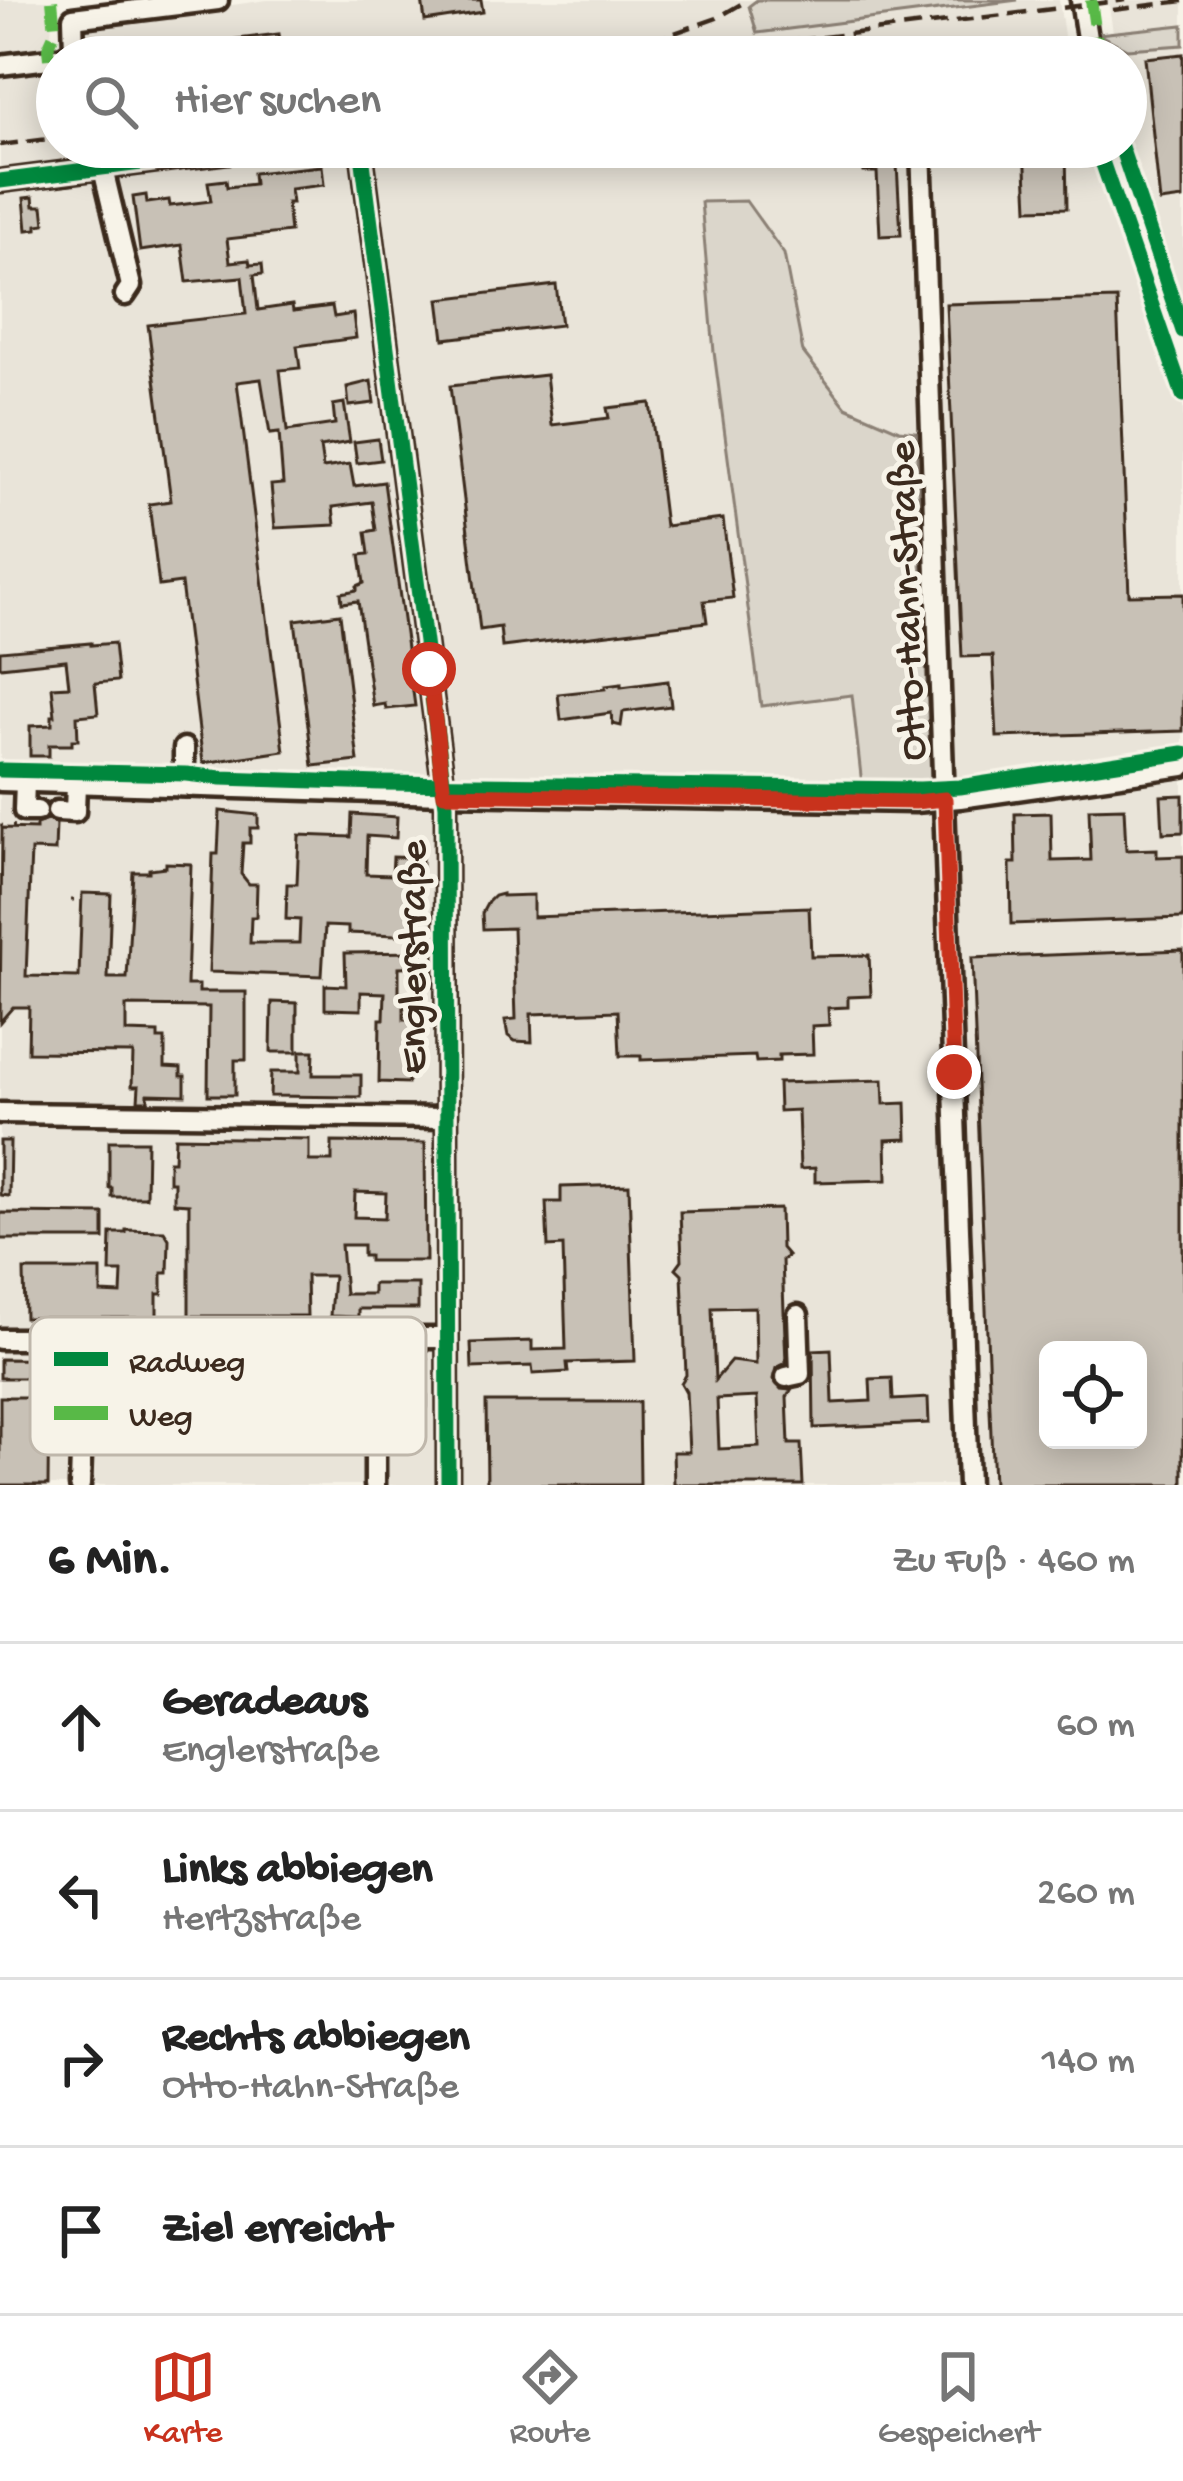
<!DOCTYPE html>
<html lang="de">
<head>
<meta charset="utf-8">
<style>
	:root { --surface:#fff; --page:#f6f6f6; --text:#222; --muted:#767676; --line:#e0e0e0; --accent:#c8321e }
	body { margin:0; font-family:"Gochi Hand",sans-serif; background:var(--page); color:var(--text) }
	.controls { position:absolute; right:36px; bottom:36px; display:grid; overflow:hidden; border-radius:18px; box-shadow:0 6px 30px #0003 }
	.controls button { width:108px; height:108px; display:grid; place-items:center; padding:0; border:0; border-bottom:3px solid var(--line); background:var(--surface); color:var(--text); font:60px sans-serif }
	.stop { position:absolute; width:36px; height:36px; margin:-27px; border:9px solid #c8321e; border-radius:50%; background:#fff }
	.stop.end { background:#c8321e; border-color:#fff; box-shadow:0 3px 12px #0008 }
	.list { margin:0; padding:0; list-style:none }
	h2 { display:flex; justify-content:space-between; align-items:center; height:156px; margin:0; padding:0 48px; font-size:51px }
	h2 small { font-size:39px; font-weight:400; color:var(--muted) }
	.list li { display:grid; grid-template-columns:78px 1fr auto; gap:36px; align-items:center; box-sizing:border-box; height:168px; padding:0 48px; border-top:3px solid var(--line) }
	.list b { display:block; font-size:45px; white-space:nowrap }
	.list p { margin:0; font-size:39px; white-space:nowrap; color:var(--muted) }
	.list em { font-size:39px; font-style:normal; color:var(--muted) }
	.icon { flex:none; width:66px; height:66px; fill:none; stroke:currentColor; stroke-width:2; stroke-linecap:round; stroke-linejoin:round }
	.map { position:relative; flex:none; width:1183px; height:1485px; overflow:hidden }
	.search { position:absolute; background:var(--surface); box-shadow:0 6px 30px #0003; left:36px; right:36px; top:36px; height:132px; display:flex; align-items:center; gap:30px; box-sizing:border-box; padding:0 42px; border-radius:66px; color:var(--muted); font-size:45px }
	.sheet { height:828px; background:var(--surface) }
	nav { display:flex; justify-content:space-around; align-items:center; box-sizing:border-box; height:168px; border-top:3px solid var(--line); background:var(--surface); font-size:33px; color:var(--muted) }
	nav a { display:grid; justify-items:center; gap:6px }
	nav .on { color:var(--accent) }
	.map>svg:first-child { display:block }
	.built { fill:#e9e4d9; fill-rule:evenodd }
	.green { fill:#dbd6cb; stroke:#8b8074; stroke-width:3 }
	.building { fill:#c8c1b6; stroke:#3b2a1e; stroke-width:3; fill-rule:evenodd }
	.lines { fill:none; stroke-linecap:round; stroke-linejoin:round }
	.minor-casing { stroke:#3b2a1e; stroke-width:27 }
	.path { stroke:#3b2a1e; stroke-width:3; stroke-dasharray:3 9; stroke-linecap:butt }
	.minor { stroke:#f7f3e8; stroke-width:18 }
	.rail { stroke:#3b2a1e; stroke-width:4.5; stroke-dasharray:18 9; stroke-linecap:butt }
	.quiet { stroke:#58b947; stroke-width:12; stroke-dasharray:24 12; stroke-linecap:butt }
	.cycleway-casing { stroke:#f7f3e8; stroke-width:22 }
	.cycleway { stroke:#00873e; stroke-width:15 }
	.route { stroke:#c8321e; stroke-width:15 }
	.labels { text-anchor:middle; stroke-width:10; stroke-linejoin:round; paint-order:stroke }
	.street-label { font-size:42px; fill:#3b2a1e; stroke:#f7f3e8 }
	.key { fill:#f7f3e8; stroke:#bfb7ab; stroke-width:3 }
	.key-label { font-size:33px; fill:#3b2a1e }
</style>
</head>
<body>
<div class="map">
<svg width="1183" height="1485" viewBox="0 0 1183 1485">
	<rect width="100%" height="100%" fill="#f7f3e8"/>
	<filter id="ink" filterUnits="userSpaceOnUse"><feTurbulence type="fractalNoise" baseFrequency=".00833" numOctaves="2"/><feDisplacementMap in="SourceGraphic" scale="24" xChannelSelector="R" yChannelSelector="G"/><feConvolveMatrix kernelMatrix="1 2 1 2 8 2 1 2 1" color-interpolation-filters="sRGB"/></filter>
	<g filter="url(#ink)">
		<g class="built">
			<path d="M0 0H48L52 21 51 38 40 50 0 55Z"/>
			<path d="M267 0H757L749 6 758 33 1018 0H1059L1067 57H77L87 26Z"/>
			<path d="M1108 0H1183V25L1126 32 1183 34V1485H0V190L112 180 350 149 407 575 425 574 372 152 376 147H1126V57H1096L1098 34 1113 32ZM1048 1350H1138V1440H1048Z"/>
			<path d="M57 61V147H190L0 170V68Z"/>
		</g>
		<g class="green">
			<path d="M757 0H1018L757 33 749 6Z"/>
			<path d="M1183 25V45L1127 49 1098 34Z"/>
			<path d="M746 201 784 254 803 352 846 407 899 430 916 432 931 780 921 786 862 785 852 695 761 706 714 352 701 202Z"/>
		</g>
		<g class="building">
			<path d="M422 0H481L483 12 425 21Z"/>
			<path d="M279 34 282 54 258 57H170L169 47Z"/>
			<path d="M1183 54V199L1160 202 1145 58Z"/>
			<path d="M867 147H896L901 235 880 236 877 172H863L862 151H867Z"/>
			<path d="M1025 147H1066L1067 208 1028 209Z"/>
			<path d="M322 166 324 185 290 189 292 203H287L290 232 227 239 230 262 249 260 250 265 262 264 263 274 254 275 258 310 292 305 293 311 332 306 334 317 353 314 356 338 297 346 300 368 280 370 287 431 335 424 333 405 344 403 350 442 320 447 323 468 350 464 354 486 384 482 415 706 386 709 385 704 373 706 358 601 342 603 341 593 357 590V586L364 583 360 555 369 554 366 532 376 530 372 502 333 507 335 525 275 528 271 485 283 484 279 433 270 434 261 379 237 382 284 751 203 763 181 583 159 586 149 504 171 501 148 325 246 314 242 277 187 282 182 245 140 251 133 197 146 195 147 203 169 200 170 206 211 201 208 182 226 180 227 187 254 184 253 173Z"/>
			<path d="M33 197 34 206H43L45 224 37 225V229L27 230 24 198Z"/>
			<path d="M556 285 561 325 444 339 439 299Z"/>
			<path d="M1117 299 1129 595 1183 594V731L997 737 993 656 962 657 946 304Z"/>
			<path d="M546 375 552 425 609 418 607 408 650 403 665 526 723 519 733 598 704 601 707 622 502 647 500 627 480 630 450 386Z"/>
			<path d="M371 381 374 403 349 406 347 387Z"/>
			<path d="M378 439 381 460 357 463 354 442Z"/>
			<path d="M340 614 358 761 313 766 295 620Z"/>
			<path d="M91 643V645L114 643 118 681 95 683 98 714 77 716 78 740H72V745H49V756H30V726L52 725V716H55L52 687 69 686 66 660 0 667V651Z"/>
			<path d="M668 681 671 706 623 712 621 726 613 724 611 713 561 720 558 694 605 689V686L621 684V687Z"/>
			<path d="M1183 795V832L1163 833 1161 796Z"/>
			<path d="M1124 808 1126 850 1157 849V857L1183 856V918L1011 924 1010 863H1016L1015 814 1051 813 1052 861 1091 860 1089 809Z"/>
			<path d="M220 811 258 815V828H250V843H243L241 874 249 884H257L256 917H251L250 943H299L300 920 286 919 287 884H297L299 835 351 837 352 814 397 817 396 838 367 836 366 874 392 875 393 857 422 858 421 936 348 933V927L325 926 322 976 209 972 213 854H218Z"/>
			<path d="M47 820 56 824 55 851 31 850 26 976 79 977 82 893 111 894 108 978H127L133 872H149V869L166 867V863L191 864 187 985H199V992H246V1060H235V1095H208L209 1007 126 1006V1032L158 1033V1039H165V1067L181 1068V1076H185V1095L148 1094V1101H138L139 1086H132L133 1053 28 1052 29 1007H13L0 1022 2 828 36 829V824Z"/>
			<path d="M502 894V896L533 895V917L809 907 811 956 869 955 871 996 848 997V1007L828 1008 829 1025 812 1026 813 1054 779 1055V1061L756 1062 755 1056 641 1060V1056H620L618 1011 531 1014 532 1042 515 1041 508 1036 505 1020 516 1019 513 928 483 929 482 913 488 902 494 896Z"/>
			<path d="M1183 950V1485H993L972 958ZM1048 1350H1138V1440H1048Z"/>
			<path d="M424 952V966L399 967V993H404V1020H425L424 1034H408V1083L379 1082 380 1019H384L385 993 361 992V1010L325 1009V985L346 986 345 953Z"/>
			<path d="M272 1002 297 1003V1052H271Z"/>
			<path d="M300 1051H314L313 1075H361V1097L270 1096 271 1072H300Z"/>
			<path d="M883 1080 884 1104 906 1103 907 1139 886 1140 887 1180 815 1182V1168L800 1169 798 1110 779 1111 778 1083Z"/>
			<path d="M175 1137 309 1139V1161H332V1142L425 1143 426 1261H369V1256H363V1245H341L345 1294H373V1284H418V1309H358V1317L330 1316 333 1276H306L307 1316H189V1204L174 1203V1182H169V1161H174ZM355 1192 386 1193 385 1218 354 1217Z"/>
			<path d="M0 1141H10L9 1196 0 1195Z"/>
			<path d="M109 1141H147L146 1197H112V1188H109Z"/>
			<path d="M629 1185 635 1361 567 1363 568 1372 533 1374 532 1366 472 1368 471 1343 532 1341V1350L566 1349 563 1246 548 1247 546 1202H561V1187Z"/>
			<path d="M780 1209 781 1248 788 1256 782 1260 786 1363 776 1368 773 1379 781 1389 791 1390 787 1397 789 1444H801L803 1485H674L673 1452H689L686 1392 681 1383 686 1375 682 1274 676 1268 682 1260 680 1212ZM755 1307 756 1364 731 1361 715 1380 712 1308ZM757 1397 759 1447 719 1449 717 1399Z"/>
			<path d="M0 1213 104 1214V1239H0Z"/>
			<path d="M126 1230 164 1231 169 1239 168 1273H162V1294H157V1318H25L24 1270H101V1293L121 1294 122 1272H110L111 1233H126Z"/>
			<path d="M831 1349 833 1403 871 1401 870 1379 892 1378 893 1400 928 1398 929 1423 814 1428 813 1350Z"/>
			<path d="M0 1359 88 1360 90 1373 96 1379H74V1372H50V1378H0Z"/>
			<path d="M365 1359 427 1360V1407L401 1406V1383H364Z"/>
			<path d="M0 1397H49L48 1485H0Z"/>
			<path d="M486 1402H639L640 1485H487Z"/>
		</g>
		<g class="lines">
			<defs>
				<g id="minor">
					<path d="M1081 0 1090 57"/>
					<path d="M63 57 74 50 73 18 218 0"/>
					<path d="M0 65 57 58"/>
					<path d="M361 147 446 805 448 1485"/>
					<path d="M921 147 968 1485"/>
					<path d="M1108 147 1183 368"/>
					<path d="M103 169 131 286 125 295"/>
					<path d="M0 181 266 147"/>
					<path d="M184 748V786"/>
					<path d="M0 781 444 794 915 802 960 798 1183 766"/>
					<path d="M25 781 24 811H37"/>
					<path d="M57 811 75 812 76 783"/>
					<path d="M0 1113 446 1118"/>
					<path d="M0 1339 447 1338"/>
					<path d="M102 1367V1339"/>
					<path d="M786 1377 800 1374 798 1315"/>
					<path d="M80 1485 83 1394H267"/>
					<path d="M375 1485V1453"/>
				</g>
			</defs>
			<use href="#minor" class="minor-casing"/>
			<g class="path">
				<path d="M0 825 22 826 21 829"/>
				<path d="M71 900H82"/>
			</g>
			<use href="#minor" class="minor"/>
			<g class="rail">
				<path d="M1113 10 1183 1"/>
				<path d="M515 57 663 37 717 18 748 0"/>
				<path d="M661 57 1126 0"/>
				<path d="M0 145 57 138"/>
			</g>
			<g class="quiet">
				<path d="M1091 0 1099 57"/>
				<path d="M49 59 48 48 55 32 52 0"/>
			</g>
			<defs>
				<g id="cycleway">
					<path d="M361 147 446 805 448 1485"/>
					<path d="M1097 147 1183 395"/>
					<path d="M1121 147 1183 331"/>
					<path d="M0 181 266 147"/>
					<path d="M0 770 186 774 221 778 381 783 920 789 960 787 1183 753"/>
				</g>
			</defs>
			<use href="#cycleway" class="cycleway-casing"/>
			<use href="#cycleway" class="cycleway"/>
		</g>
	</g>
	<g class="lines" filter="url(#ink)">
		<path class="route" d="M429 669 444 794 915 802 945 799 954 1072"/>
	</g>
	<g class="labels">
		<g class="street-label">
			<text transform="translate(903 601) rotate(-92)" y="15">Otto-Hahn-Straße</text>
			<text transform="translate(409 957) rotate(-90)" y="15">Englerstraße</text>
		</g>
	</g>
	<rect x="30" y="1317" width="396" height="138" rx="18" class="key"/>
	<rect x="54" y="1352" width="54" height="14" fill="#00873e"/>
	<rect x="54" y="1406" width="54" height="14" fill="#58b947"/>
	<g class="key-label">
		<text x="129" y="1371">Radweg</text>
		<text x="129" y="1425">Weg</text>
	</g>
</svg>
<div class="controls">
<button><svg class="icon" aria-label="locate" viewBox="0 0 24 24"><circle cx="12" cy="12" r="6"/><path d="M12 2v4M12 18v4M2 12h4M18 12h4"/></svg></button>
</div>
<div class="stop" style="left:429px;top:669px"></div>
<div class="stop end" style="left:954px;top:1072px"></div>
<div class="search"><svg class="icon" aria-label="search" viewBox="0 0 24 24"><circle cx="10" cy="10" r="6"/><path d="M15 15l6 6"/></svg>Hier suchen</div>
</div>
<section class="sheet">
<h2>6 Min.<small>Zu Fuß · 460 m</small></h2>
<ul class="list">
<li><svg class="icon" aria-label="ahead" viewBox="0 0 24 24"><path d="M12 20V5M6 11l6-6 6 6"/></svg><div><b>Geradeaus</b><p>Englerstraße</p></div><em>60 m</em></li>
<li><svg class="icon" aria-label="left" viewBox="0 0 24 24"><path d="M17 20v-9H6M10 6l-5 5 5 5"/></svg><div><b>Links abbiegen</b><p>Hertzstraße</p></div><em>260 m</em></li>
<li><svg class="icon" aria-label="right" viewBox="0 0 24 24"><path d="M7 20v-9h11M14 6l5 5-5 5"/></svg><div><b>Rechts abbiegen</b><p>Otto-Hahn-Straße</p></div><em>140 m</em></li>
<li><svg class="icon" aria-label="arrive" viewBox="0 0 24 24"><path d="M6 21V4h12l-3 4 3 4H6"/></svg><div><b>Ziel erreicht</b></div></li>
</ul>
</section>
<nav>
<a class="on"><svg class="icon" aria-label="map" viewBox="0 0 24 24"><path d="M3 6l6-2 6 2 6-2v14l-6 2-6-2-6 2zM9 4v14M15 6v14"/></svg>Karte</a>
<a><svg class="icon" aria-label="directions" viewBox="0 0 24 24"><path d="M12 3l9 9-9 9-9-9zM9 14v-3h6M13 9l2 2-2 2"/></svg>Route</a>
<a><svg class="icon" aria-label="saved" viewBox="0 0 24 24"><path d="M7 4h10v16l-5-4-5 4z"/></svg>Gespeichert</a>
</nav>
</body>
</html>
